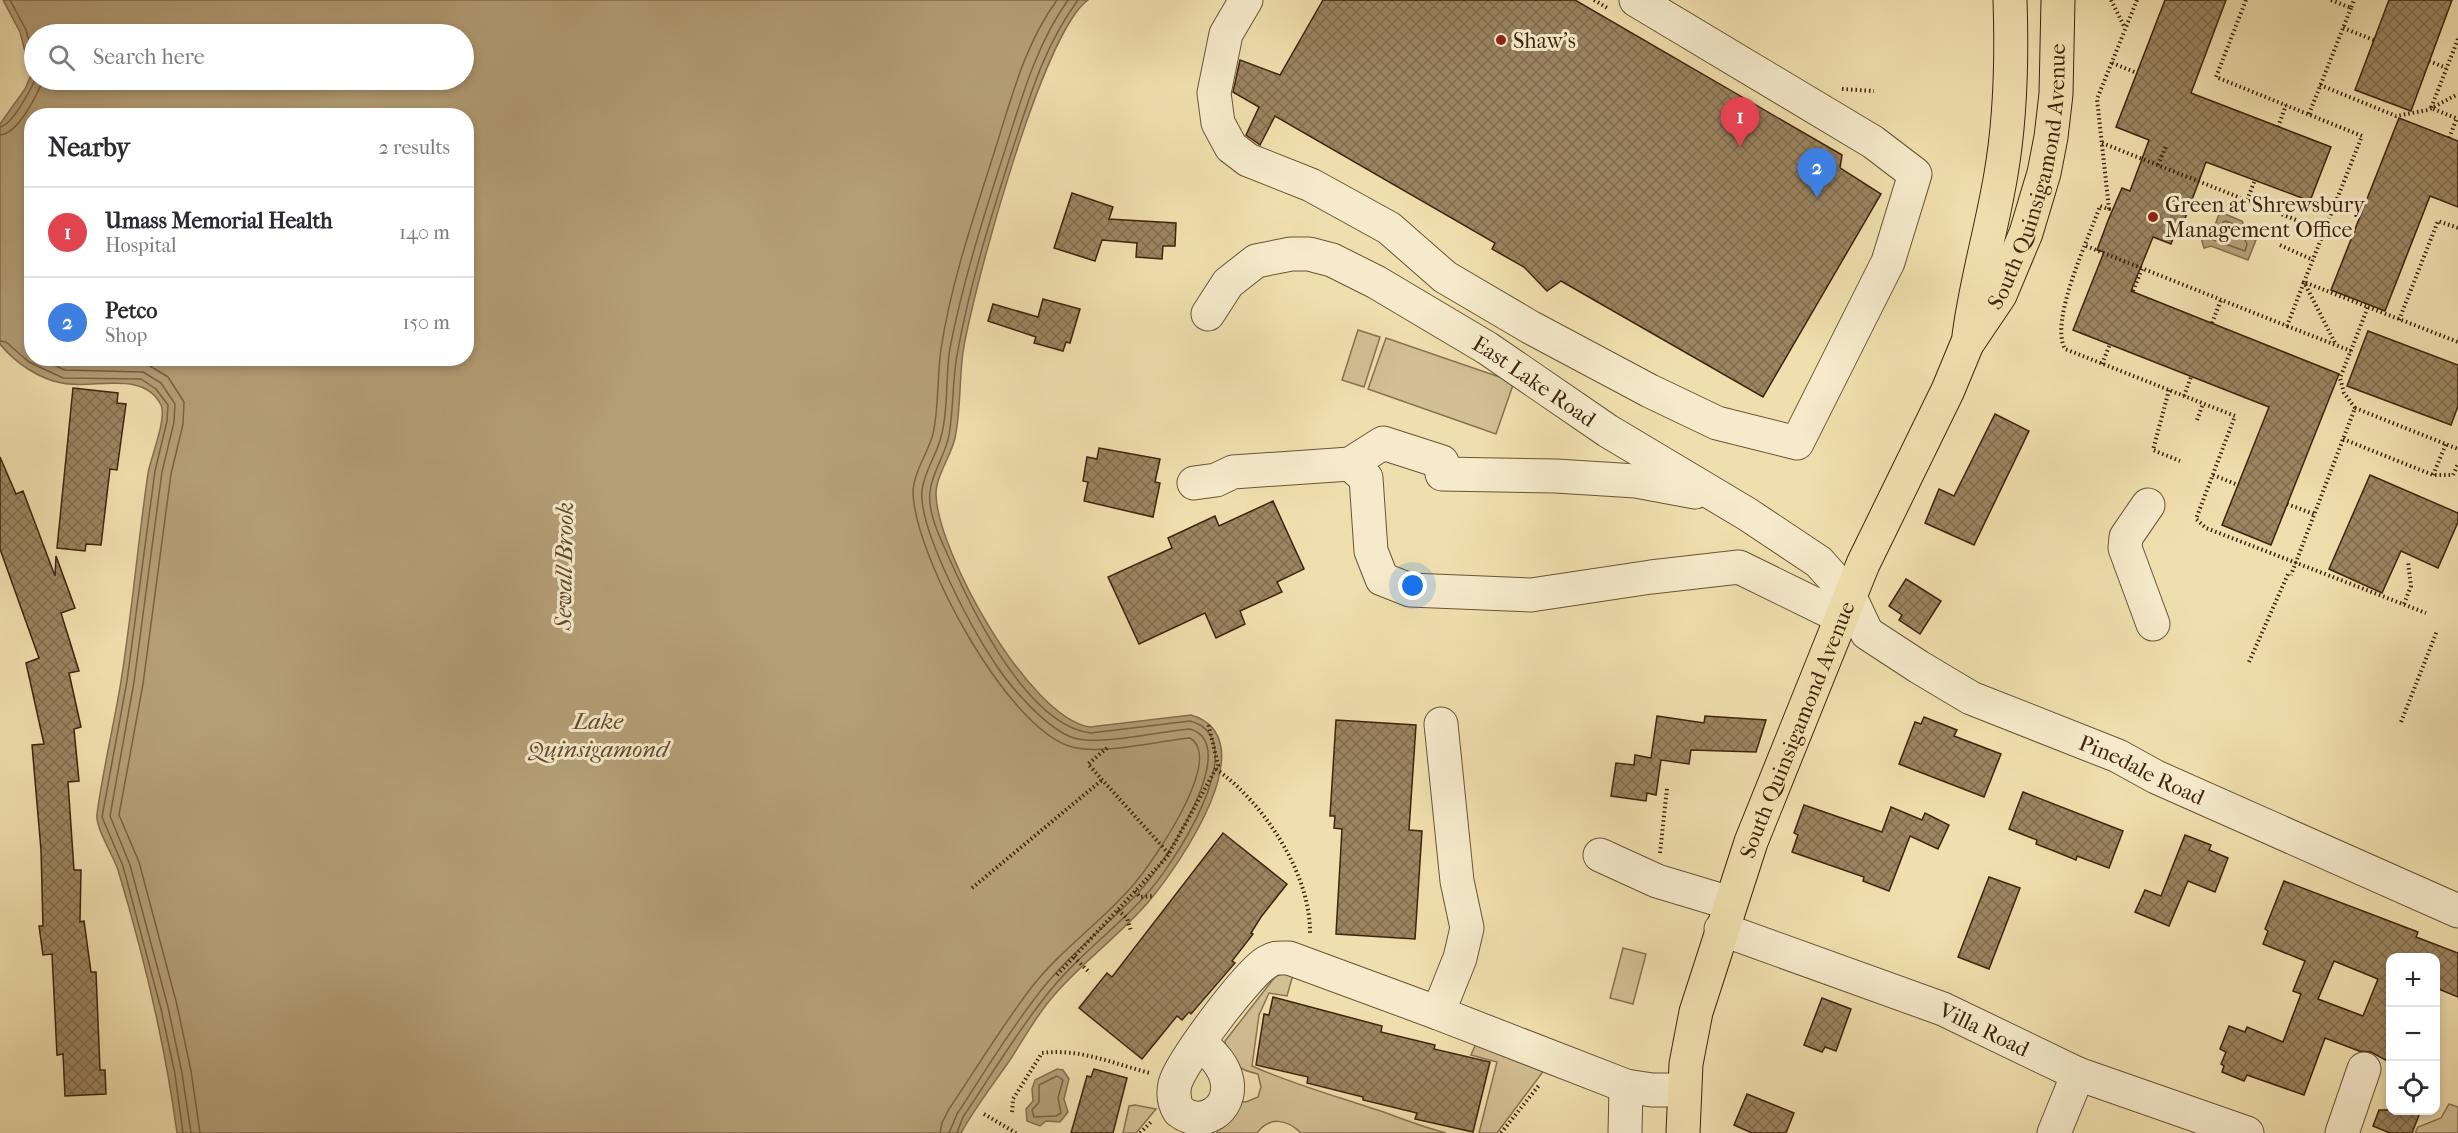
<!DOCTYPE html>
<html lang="en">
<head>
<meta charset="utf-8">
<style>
	:root { --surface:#fff; --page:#f7f7f7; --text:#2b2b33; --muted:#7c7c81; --line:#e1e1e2; --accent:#8f2418 }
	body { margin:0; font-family:"IM FELL French Canon",serif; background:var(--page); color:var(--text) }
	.controls { position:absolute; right:18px; bottom:18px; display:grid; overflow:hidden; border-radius:12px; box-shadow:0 3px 9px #0003 }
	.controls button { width:54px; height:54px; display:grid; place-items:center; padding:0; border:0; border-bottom:2px solid var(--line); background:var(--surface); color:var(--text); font:30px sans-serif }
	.you { position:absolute; left:1413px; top:586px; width:21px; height:21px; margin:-15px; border:4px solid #fff; border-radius:50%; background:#1a73e8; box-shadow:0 0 0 9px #1a73e833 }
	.badge { display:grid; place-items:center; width:39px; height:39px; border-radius:50%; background:var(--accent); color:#fff; font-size:20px; font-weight:700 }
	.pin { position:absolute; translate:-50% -50px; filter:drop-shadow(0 2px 3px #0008) }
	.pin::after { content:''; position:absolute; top:32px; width:21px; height:18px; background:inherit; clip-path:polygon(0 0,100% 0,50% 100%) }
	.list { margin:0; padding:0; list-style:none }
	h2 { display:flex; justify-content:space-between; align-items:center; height:78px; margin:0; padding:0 24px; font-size:26px }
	h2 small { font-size:20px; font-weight:400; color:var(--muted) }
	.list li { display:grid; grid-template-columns:39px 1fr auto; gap:18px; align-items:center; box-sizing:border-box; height:90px; padding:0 24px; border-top:2px solid var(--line) }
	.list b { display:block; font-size:22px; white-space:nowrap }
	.list p { margin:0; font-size:20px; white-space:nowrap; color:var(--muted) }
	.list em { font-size:20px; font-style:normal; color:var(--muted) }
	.icon { flex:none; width:33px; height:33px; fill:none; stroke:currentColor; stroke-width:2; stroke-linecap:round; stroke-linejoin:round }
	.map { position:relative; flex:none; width:2458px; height:1133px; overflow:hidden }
	.search { position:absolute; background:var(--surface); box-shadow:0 3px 9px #0003; left:24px; top:24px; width:450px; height:66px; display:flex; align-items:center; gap:15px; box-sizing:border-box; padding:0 21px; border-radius:33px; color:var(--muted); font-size:22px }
	.panel { position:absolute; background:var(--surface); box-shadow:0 3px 9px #0003; left:24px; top:108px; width:450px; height:258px; border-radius:24px }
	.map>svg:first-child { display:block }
	.green { fill:#d2bf93; stroke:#887250; stroke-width:1.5 }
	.water { fill:#b49f77; stroke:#856e4d; stroke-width:1.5; fill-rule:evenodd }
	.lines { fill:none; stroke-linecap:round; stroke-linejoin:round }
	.shore { stroke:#7a6242; stroke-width:1.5 }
	.building { fill:url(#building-cross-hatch); stroke:#3f240d; stroke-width:1.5; fill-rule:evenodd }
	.minor-casing { stroke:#6b5335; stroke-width:35 }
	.major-casing { stroke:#3f240d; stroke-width:35 }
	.path { stroke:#3f240d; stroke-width:4; stroke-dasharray:1.5 3; stroke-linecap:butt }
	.minor { stroke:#f5eaca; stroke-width:33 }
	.major { stroke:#f0dfae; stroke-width:33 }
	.poi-dot { fill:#8f2418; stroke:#f5eaca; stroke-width:2 }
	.labels { text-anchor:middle; stroke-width:6; stroke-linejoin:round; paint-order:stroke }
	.poi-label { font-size:22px; fill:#3f240d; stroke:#f5eaca; text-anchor:start }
	.street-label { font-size:22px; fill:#3f240d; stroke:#f5eaca }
	.water-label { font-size:24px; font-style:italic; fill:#62492d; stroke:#f5eaca }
</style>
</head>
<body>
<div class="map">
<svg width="2458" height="1133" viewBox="0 0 2458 1133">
	<defs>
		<pattern id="building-cross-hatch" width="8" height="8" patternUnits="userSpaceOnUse" patternTransform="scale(1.5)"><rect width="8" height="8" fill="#9b8561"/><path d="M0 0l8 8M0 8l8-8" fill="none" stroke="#806d4e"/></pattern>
	</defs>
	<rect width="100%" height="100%" fill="#f0dfae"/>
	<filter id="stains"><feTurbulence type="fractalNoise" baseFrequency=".00333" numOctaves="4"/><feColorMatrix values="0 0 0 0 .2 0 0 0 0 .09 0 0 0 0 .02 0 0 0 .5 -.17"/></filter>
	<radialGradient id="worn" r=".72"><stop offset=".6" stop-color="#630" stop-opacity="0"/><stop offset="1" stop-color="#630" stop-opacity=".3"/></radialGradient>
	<g class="green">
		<path d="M1358 330 1380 337 1364 387 1342 380Z"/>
		<path d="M1386 338 1514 382 1496 434 1368 389Z"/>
		<path d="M1623 948 1646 954 1633 1004 1610 998Z"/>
		<path d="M1289 970 1294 971 1287 996 1269 993 1259 1015 1252 1066C1297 1086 1343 1098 1389 1114 1408 1121 1426 1128 1446 1133H1301C1287 1119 1269 1116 1257 1133H1217L1221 1121 1238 1101 1246 1102 1258 1097 1261 1087 1258 1074C1239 1070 1226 1062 1225 1041L1275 977Z"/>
		<path d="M1480 1034 1548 1065 1497 1133H1479L1497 1062 1471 1055Z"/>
		<path d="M2449 1104 2458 1107V1133H2415L2418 1127 2441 1118Z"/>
		<path d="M1135 1105 1156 1109 1136 1133H1123L1129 1106Z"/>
	</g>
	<g class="water">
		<path d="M3 0H1088C1042 33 973 290 963 352 959 381 961 410 955 438 951 456 936 476 936 494 937 552 1029 718 1090 727L1191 715C1268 738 1179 865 1150 900 1120 936 1080 963 1050 1000 1036 1017 1024 1038 1012 1057 995 1082 976 1106 961 1133H177C165 1044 144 956 118 870 113 855 95 827 97 814 103 769 114 725 121 681 132 612 138 542 148 473 151 457 167 418 161 405 143 369 92 390 62 383 39 379 14 362 0 344V124L25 89 31 75 20 32ZM464 34V80H34V34ZM32 116H466V358H32Z"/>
		<path d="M2220 212 2242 221 2250 238 2256 240 2248 260 2211 246 2204 248 2200 234 2213 230Z"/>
		<path d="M1057 1069 1063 1070 1069 1079 1064 1099 1068 1112 1060 1122 1046 1121 1040 1126 1027 1121 1026 1109 1033 1101 1032 1089 1035 1080Z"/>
	</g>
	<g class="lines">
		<g class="shore">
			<path d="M10 0 26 30 34 58"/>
			<path d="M0 127C12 125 30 91 35 80"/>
			<path d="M0 135C18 134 37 95 43 80"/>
			<path d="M2226 221 2238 226 2247 244 2245 251 2214 240 2223 222Z"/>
			<path d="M0 341 6 342 29 362 63 378 141 379 156 389 168 405 167 421 155 471 127 681 102 817 123 866 161 1009 175 1074 183 1133"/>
			<path d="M38 358 65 370 143 372 161 383 175 404 174 422 162 472 134 682 110 816 130 865 168 1007 182 1073 191 1133"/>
			<path d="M59 358 67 361 145 363 168 377 184 402 183 424 171 474 143 684 119 815 139 862 177 1005 191 1071 200 1133"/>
			<path d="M1057 1076 1063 1080 1058 1098 1061 1113 1056 1116 1034 1117 1032 1110 1039 1102V1085Z"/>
			<path d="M940 1133 942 1123 949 1109C976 1069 1002 1026 1031 988 1061 949 1102 922 1134 884 1152 863 1225 759 1190 738 1157 741 1101 755 1072 747 1007 729 915 557 913 493 913 473 928 453 933 434 939 407 937 377 941 349 951 283 974 216 994 153 1011 100 1024 45 1057 0"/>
			<path d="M949 1133 957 1114C984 1073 1009 1031 1039 993 1068 955 1106 927 1138 893 1160 870 1245 745 1190 729 1160 731 1101 746 1074 738 1048 730 1011 688 996 665 973 631 918 530 922 490 924 472 937 454 941 437 949 409 945 377 950 348 963 281 984 215 1005 150 1022 97 1036 45 1068 0"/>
			<path d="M957 1133 963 1117C990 1077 1015 1035 1045 997 1074 959 1112 932 1144 897 1170 870 1258 739 1190 721L1091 733C1028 726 973 612 950 560 941 540 927 513 930 491 932 472 946 454 949 435 954 407 952 378 958 350 970 284 990 220 1010 157 1029 100 1042 49 1078 0"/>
		</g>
	</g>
	<g class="building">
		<path d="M1323 0H1575L1842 155 1840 168 1881 194 1763 397 1561 281 1547 291 1524 267 1492 249 1495 243 1275 116 1260 145 1246 135 1259 107 1233 92 1240 60 1280 75Z"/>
		<path d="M2165 0H2226L2191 93 2331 147 2310 201 2206 162 2182 227 2178 225 2171 244 2153 237 2131 291 2339 374 2271 545 2222 525 2269 407 2073 330 2104 252 2097 250 2109 218 2122 188 2130 191 2149 140 2116 127Z"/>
		<path d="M2389 0H2452L2411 111 2355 90Z"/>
		<path d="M2399 118 2458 141V207L2430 196 2385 311 2331 290Z"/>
		<path d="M1072 193 1113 207 1109 219 1176 223 1175 246H1163L1162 259 1136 257 1137 243 1102 240 1095 261 1054 248Z"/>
		<path d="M1043 299 1080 309 1070 343 1066 342 1063 351 1034 343 1036 337 988 321 993 304 1038 317Z"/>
		<path d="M2368 331 2458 365V406L2451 425 2347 386Z"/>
		<path d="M73 388 118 393 117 403 126 404 117 470 110 469 101 545 86 544 85 551 57 548Z"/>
		<path d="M1995 414 2029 431 1974 545 1925 523 1939 489 1954 496Z"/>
		<path d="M1099 448 1160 459 1155 482 1160 483 1153 517 1084 501 1088 482 1083 481 1087 457 1097 459Z"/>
		<path d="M0 457 16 494 23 491 55 576 56 556 75 608 61 613 79 671 69 673 81 727 74 729 79 781 68 782 74 870H81L80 922 84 921 91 972H96L100 1070H105L106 1094 65 1096 63 1054 57 1055 52 954 43 955 39 926H43L41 850 32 745 44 744 26 663 39 658 0 549Z"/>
		<path d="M2370 475 2458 513V522L2438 568 2401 551 2382 593 2329 569Z"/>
		<path d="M1273 501 1304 569 1277 582 1282 592 1240 611 1245 624 1216 638 1205 613 1139 644 1108 577 1172 548 1168 538 1215 516 1219 526Z"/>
		<path d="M1906 579 1941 601 1920 634 1899 620 1902 615 1889 606Z"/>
		<path d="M1657 716 1704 723 1705 716 1766 720 1756 752 1691 750 1689 764 1661 760 1656 795 1647 793 1646 801 1611 796 1616 763 1634 765 1635 755 1651 758Z"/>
		<path d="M1924 717 1957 730 1954 736 2001 754 1984 797 1899 764 1915 722 1921 724Z"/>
		<path d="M1336 720 1416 725 1409 830 1422 831 1415 939 1336 934 1342 829 1334 828 1335 816H1330Z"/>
		<path d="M2023 792 2123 831 2109 868 2077 856 2076 860 2059 853 2036 844 2037 840 2009 829Z"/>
		<path d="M1804 805 1882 832 1891 807 1922 820 1925 813 1949 825 1938 849 1910 836 1889 891 1863 881 1864 877 1792 852 1798 835 1794 833Z"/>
		<path d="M1223 833 1287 884 1261 917 1251 933 1253 934 1232 961 1235 963 1191 1014 1189 1012 1182 1020 1177 1016 1142 1059 1079 1008 1107 973 1112 977Z"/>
		<path d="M2185 835 2211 845 2209 850 2228 858 2215 892 2188 881 2169 926 2135 912 2145 890 2161 896Z"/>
		<path d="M1989 877 2020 888 1989 969 1958 957Z"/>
		<path d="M2284 881 2418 932 2416 937 2458 953V997L2436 988V957H2391V1063L2371 1052 2359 1051 2325 1038 2304 1095 2247 1075 2244 1081 2222 1072 2224 1066 2221 1064 2226 1052 2220 1049 2229 1026 2245 1032 2247 1027 2283 1042 2301 994 2293 991 2305 961 2263 944 2268 931 2265 929ZM2334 961 2378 979 2363 1016 2318 999Z"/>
		<path d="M1273 997 1382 1026 1381 1032 1435 1045 1434 1049 1490 1062 1473 1132 1415 1119 1417 1113 1363 1100V1097L1307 1083 1308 1077 1256 1065 1264 1014 1269 1015Z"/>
		<path d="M1822 998 1851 1009 1836 1051 1825 1047 1822 1052 1804 1045Z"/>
		<path d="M1094 1069 1127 1078 1113 1133H1071L1087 1076 1091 1077Z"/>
		<path d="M1747 1094 1794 1113 1786 1133H1752L1734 1125Z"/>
		<path d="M2379 1110H2421L2412 1133H2390L2373 1126Z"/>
	</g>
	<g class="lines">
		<defs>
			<g id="minor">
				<path d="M1246 0 1226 34 1214 93 1218 123 1231 147 1248 160 1311 185 1389 228 1445 277 1530 327 1650 391 1717 423 1797 443 1888 262 1915 174 1873 142 1636 0"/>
				<path id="s1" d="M1208 314 1228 283 1256 261 1291 254H1309L1332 260 1376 282 1487 348 1608 431 1747 514 1819 562 1850 597 1867 633 1919 667 1971 698 2118 756 2156 777 2458 911"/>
				<path d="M1350 464 1383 443 1442 462"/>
				<path d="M1442 474 1556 476 1636 481 1695 492"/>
				<path d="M1194 483 1216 480 1233 472 1350 464 1366 478 1371 551 1382 579 1410 590 1531 595 1651 577 1739 567 1841 617"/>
				<path d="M2148 505 2126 537 2125 548 2153 624"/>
				<path d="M1441 724 1457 881 1467 928 1460 958 1438 1013 1626 1086 1652 1090H1683"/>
				<path d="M1600 855 1657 881 1730 903"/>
				<path id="s2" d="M1721 929 1943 1009 2078 1074 2247 1133"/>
				<path d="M1201 1043C1212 1054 1224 1065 1227 1081 1232 1110 1202 1129 1179 1111 1174 1103 1173 1093 1175 1084 1181 1062 1247 974 1267 962 1275 957 1280 958 1289 958L1438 1013"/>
				<path d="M1625 1133 1626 1086"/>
				<path d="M2054 1133 2078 1074"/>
				<path d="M2342 1133 2364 1069"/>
			</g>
			<g id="major">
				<path d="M1969 336C1976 281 1992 229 2001 174 2011 116 2012 58 2010 0"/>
				<path id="s3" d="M1683 1133 1686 1064 1696 1012 1751 842 1863 564 1948 390 1967 344 2000 295 2026 233 2044 173 2051 137 2056 94 2058 0"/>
			</g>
		</defs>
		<use href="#minor" class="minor-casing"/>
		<use href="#major" class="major-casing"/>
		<g class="path">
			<path d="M1594 0 1609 9"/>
			<path d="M2111 0 2125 28"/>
			<path d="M2137 0 2097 99 2109 209 2100 206C2089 238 2049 320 2065 349L2235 416 2196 519 2206 528 2426 613"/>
			<path d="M2246 0 2216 77 2362 136 2304 282 2336 345"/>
			<path d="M2331 0 2351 8 2354 0"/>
			<path d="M2343 28 2374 40"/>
			<path d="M2458 39 2431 108 2458 119"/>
			<path d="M2429 61 2446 68"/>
			<path d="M2112 63 2137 73"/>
			<path d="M2320 85 2396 116 2428 110 2458 94"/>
			<path d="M1842 89 1874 91"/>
			<path d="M2309 114 2351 8"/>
			<path d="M2278 127 2286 105"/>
			<path d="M2449 138 2457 118"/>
			<path d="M2102 143 2324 231"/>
			<path d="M2158 165 2166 146"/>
			<path d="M2247 200 2255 180"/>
			<path d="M2280 245 2313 260"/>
			<path d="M2086 246 2287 326 2304 282 2368 307 2340 378 2344 393 2355 408 2291 575"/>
			<path d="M2133 291 2142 269"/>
			<path d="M2368 307 2458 342"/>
			<path d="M2399 320 2438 221 2458 228"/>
			<path d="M2212 323 2221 300"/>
			<path d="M2287 326 2351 351"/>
			<path d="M2102 364 2110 344"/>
			<path d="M2169 390 2153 450 2180 461"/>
			<path d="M2184 396 2191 377"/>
			<path d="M2355 408 2458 449"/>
			<path d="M2197 420 2203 404"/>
			<path d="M2343 439 2433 475H2453L2458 464"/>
			<path d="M2213 475 2238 485"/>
			<path d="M2433 475 2446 444"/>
			<path d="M2287 504 2314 514"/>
			<path d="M2404 604 2411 586 2408 562"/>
			<path d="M2249 662 2288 574"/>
			<path d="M2401 722 2437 631"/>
			<path d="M1107 748 1088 764 1169 854"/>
			<path d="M1216 769C1264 803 1311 874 1310 934"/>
			<path d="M1660 853 1667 788"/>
			<path d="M972 888 1102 780"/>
			<path d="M1135 891 1140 897 1152 896"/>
			<path d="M1118 910 1127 918 1131 931"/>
			<path d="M1074 957 1090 973"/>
			<path d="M1057 975 1167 857 1218 765 1208 723"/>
			<path d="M1012 1112 1013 1099 1042 1053C1080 1048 1114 1064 1150 1073"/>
			<path d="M984 1114 1016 1133"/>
			<path d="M1140 1133 1152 1121"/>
			<path d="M1501 1133 1540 1084"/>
		</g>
		<use href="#minor" class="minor"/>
		<use href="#major" class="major"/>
	</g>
	<g class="poi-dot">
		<circle cx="1501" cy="40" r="6"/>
		<circle cx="2153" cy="217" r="6"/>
	</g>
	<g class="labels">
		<g class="poi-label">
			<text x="1513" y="48">Shaw's</text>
			<text x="2165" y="212">Green at Shrewsbury<tspan x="2165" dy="25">Management Office</tspan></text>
		</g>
		<g class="street-label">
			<text dy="8" stroke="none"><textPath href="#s3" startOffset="1026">South Quinsigamond Avenue</textPath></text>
			<text dy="8" stroke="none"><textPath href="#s1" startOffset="386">East Lake Road</textPath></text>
			<text dy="8" stroke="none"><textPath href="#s3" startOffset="422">South Quinsigamond Avenue</textPath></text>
			<text dy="8" stroke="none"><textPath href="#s1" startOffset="1118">Pinedale Road</textPath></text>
			<text dy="8" stroke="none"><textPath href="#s2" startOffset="282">Villa Road</textPath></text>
		</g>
		<g class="water-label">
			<text transform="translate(564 566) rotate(-89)" y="8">Sewall Brook</text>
			<text x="598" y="729">Lake<tspan x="598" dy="28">Quinsigamond</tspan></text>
		</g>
	</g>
	<rect width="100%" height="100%" filter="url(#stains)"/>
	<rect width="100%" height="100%" fill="url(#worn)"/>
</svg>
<div class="controls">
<button>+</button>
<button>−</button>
<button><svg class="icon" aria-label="locate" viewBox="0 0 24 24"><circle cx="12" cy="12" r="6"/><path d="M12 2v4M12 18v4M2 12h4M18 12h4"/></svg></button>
</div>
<div class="you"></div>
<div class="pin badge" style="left:1740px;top:147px;background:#e0444e">1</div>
<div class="pin badge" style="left:1817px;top:198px;background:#3f7fe0">2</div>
<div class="search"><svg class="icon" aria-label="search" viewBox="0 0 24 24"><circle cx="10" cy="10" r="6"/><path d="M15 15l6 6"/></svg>Search here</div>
<section class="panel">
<h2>Nearby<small>2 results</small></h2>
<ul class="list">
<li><span class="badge" style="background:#e0444e">1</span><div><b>Umass Memorial Health</b><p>Hospital</p></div><em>140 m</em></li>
<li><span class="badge" style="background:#3f7fe0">2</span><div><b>Petco</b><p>Shop</p></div><em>150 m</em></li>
</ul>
</section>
</div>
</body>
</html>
